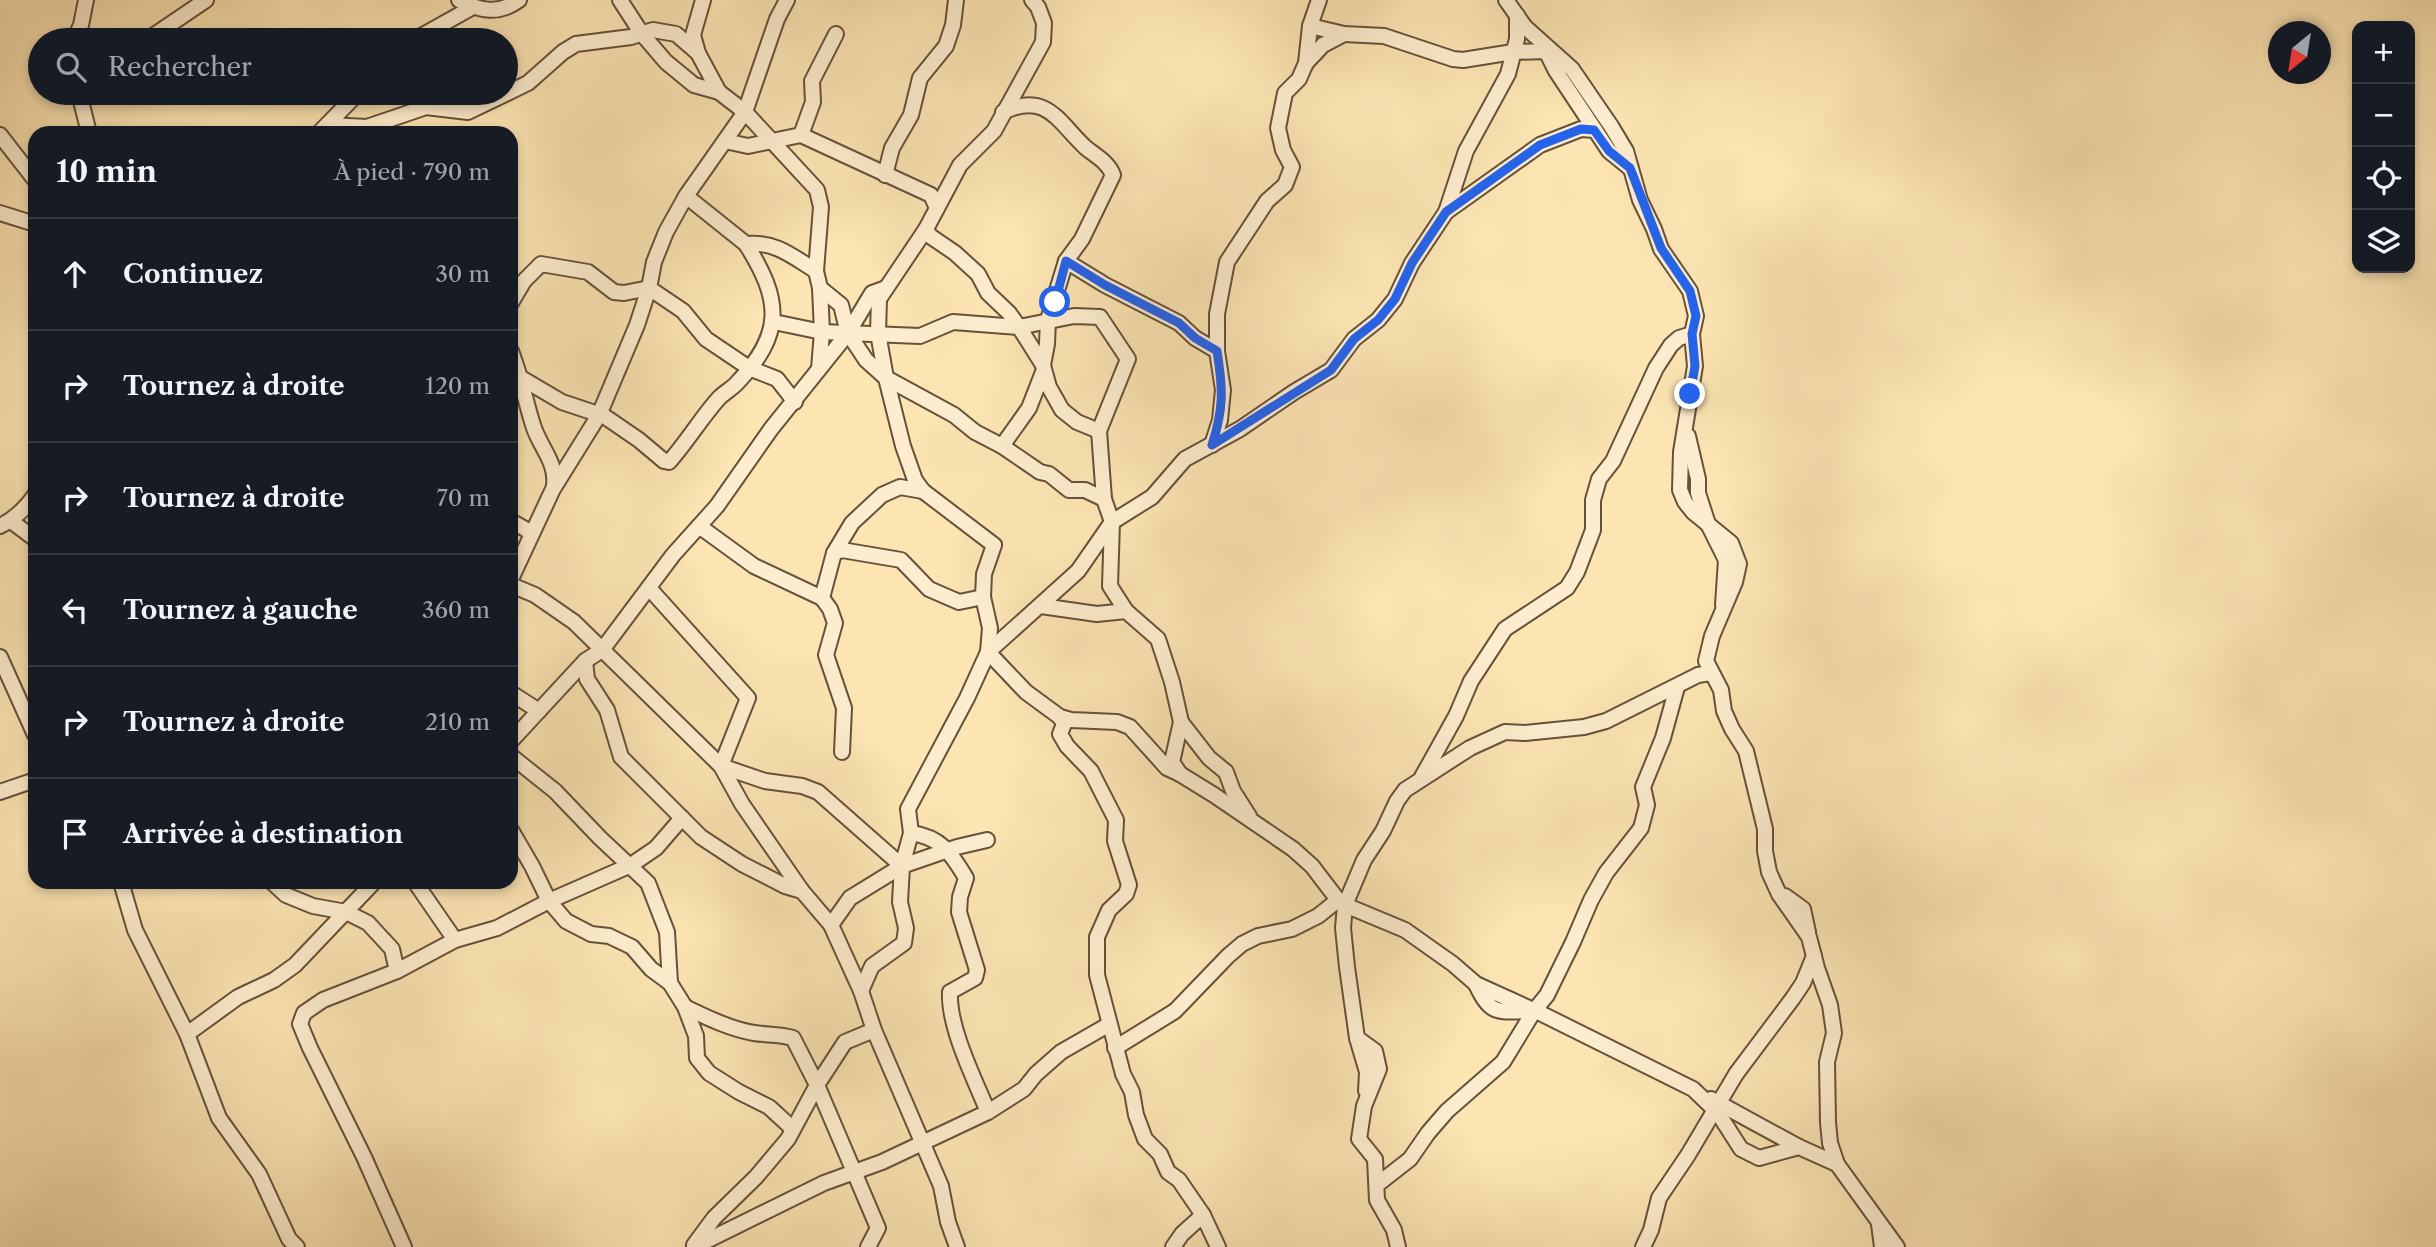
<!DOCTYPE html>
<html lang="fr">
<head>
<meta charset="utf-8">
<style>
	:root { --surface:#171b24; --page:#242831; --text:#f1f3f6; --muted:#9ea1a6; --line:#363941 }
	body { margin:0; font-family:"Libre Caslon Text",serif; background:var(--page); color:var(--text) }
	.controls { position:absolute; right:21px; top:21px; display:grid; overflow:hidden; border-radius:14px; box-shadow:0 4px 10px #0003 }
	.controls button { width:63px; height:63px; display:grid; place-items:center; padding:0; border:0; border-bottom:2px solid var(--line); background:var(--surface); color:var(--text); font:35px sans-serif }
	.compass { position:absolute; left:2268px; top:21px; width:63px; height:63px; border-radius:50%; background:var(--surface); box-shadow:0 4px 10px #0003; rotate:210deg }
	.stop { position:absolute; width:21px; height:21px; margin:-16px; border:5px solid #2563eb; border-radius:50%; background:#fff }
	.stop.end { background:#2563eb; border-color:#fff; box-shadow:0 2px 7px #0008 }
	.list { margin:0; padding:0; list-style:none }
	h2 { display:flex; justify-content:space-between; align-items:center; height:91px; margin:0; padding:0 28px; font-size:30px }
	h2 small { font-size:23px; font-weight:400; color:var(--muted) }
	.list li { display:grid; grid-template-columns:46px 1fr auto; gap:21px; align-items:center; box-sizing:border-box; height:112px; padding:0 28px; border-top:2px solid var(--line) }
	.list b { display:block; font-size:26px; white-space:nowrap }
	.list em { font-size:23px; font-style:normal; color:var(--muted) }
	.icon { flex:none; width:38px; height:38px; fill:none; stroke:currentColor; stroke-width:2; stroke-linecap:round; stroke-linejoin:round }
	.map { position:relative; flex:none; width:2436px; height:1247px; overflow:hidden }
	.search { position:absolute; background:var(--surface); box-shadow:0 4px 10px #0003; left:28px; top:28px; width:490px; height:77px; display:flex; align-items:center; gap:18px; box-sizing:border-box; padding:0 24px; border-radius:38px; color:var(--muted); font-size:26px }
	.panel { position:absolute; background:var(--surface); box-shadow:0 4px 10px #0003; left:28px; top:126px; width:490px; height:763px; border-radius:21px }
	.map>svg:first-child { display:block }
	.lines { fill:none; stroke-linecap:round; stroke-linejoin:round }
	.minor-casing { stroke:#66513a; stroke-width:18 }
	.minor { stroke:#fdedce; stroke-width:14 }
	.route { stroke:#2563eb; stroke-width:9 }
</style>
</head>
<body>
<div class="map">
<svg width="2436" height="1247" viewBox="0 0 2436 1247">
	<rect width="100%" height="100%" fill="#fce4b3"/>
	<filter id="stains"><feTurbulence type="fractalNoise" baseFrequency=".00286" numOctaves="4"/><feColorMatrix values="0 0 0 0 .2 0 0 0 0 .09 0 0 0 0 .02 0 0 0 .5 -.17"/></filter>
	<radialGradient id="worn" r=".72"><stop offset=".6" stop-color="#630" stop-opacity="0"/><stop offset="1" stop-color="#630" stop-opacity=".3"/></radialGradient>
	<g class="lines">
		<defs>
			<g id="minor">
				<path d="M459 0C480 11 499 15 519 0"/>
				<path d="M620 0 642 34 666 62 694 85 719 92 745 112 817 190 821 207 816 271 820 288 841 305 848 333 866 360 886 378 954 415 975 432 1002 446 1040 472 1049 474 1069 490H1085L1104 499"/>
				<path d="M703 0 693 35 698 53 719 92"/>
				<path d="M1032 0 1038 7 1044 23 1043 42 994 131 960 165 926 229 930 236 955 253 978 274 988 293 1009 313 1019 327 1043 365"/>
				<path d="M1506 0 1525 27 1572 69 1611 126 1626 151 1640 200 1654 229 1661 249 1690 291 1696 316 1692 334 1695 366 1681 452 1680 490 1685 502 1693 512 1731 543 1739 564 1735 582 1712 636 1706 661 1721 690 1724 711 1732 729 1746 751 1765 829V851L1769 872 1779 894 1809 937 1817 968 1830 1005 1834 1033 1827 1062 1828 1122 1830 1143 1837 1164"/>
				<path d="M1310 26 1344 34 1384 36 1453 59 1463 60 1513 52 1547 51"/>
				<path d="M74 40 81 25 86 0"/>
				<path d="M147 40 206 0"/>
				<path d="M414 40 473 7"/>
				<path d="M1545 49 1556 71 1609 151 1630 168"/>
				<path d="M1306 63 1323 45 1344 34"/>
				<path d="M79 93 89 133"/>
				<path d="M1003 112C1047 91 1058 122 1086 148 1096 156 1108 162 1113 175L1082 239 1066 261 1048 320 1047 344 1043 365 1049 387 1062 410 1077 422 1099 431"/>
				<path d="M329 125 367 127 426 107 468 112 528 83 563 52 576 44 631 37 653 30 676 34 698 53"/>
				<path d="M319 133 358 93"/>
				<path d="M0 135 35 180"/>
				<path d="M801 135 813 102 812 81 836 34"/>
				<path d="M725 141 748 146 801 135 931 195 937 208"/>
				<path d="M885 175 892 148 911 115 920 78 946 46 953 25 956 0"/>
				<path d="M686 196 746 244C775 241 792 256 816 271"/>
				<path d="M1446 212 1466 151 1508 74 1517 39V15"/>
				<path d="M0 213 35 224"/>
				<path d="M926 229 879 299 878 333 886 378 903 446 915 480 923 491 994 545 984 574 983 597"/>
				<path d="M1066 261 1105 285 1179 323 1195 338 1217 351"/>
				<path d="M511 303 524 281 541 264 588 272 614 292 624 293 649 288 683 311 706 339 749 368 777 379 795 402"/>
				<path d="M774 322 822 332 920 336 953 322 1019 327 1074 316 1100 317 1128 359 1099 431 1104 499 1112 522 1110 586 1126 611 1158 639 1172 682 1181 722 1172 762 1180 774"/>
				<path d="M511 351C521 376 525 400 533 425 539 446 557 462 554 485"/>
				<path d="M819 369 822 332 820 288"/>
				<path d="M511 372 562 402 604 416 639 440 664 461 669 462C687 442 701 418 719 398 724 393 731 389 736 384 785 333 781 300 746 244"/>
				<path d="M1688 436 1698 479V493L1708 524 1726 560 1723 605"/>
				<path d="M1212 445 1220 420 1223 390 1217 351V314L1227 262 1267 201 1285 185 1292 167 1283 150 1278 128 1285 93 1299 79 1306 63 1310 26 1319 0"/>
				<path d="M1002 446 1029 408 1043 372"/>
				<path d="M11 521 35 539"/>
				<path d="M511 521 532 533"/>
				<path d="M0 526C15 519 25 509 35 495"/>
				<path d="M699 526 754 566 822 598"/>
				<path d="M834 553 842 550 901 560 929 589 959 602 983 597 990 628 988 652 967 698 908 809 911 833 902 866 850 898 831 925 861 991 874 1030 941 1186 948 1222 957 1247"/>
				<path d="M511 579 553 489 599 415 637 325 649 288 654 262 666 232 686 196 745 112 777 19 787 0"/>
				<path d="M511 585 535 595 574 622 721 766 742 804 802 891 831 925"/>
				<path d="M649 588 748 698 721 766"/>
				<path d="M1041 606 1097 614 1126 611"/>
				<path d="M988 652 1026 692 1060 717 1071 720 1117 722 1130 727 1167 768 1180 774 1214 795 1293 849 1312 866 1338 900 1345 905 1405 930 1453 964 1476 984 1542 1014 1693 1089 1718 1113 1741 1149 1759 1158 1799 1147 1837 1164 1897 1247"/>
				<path d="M988 652 1078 571 1112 522 1152 497 1185 459 1240 429 1294 392 1331 370 1354 339 1378 320 1395 299 1412 263 1446 212 1540 145 1581 129 1595 130"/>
				<path d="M0 657 35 735"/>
				<path d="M585 661 587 679 607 710 621 757 701 837 742 864 785 886 802 891"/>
				<path d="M511 693 539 711"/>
				<path d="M1060 717 1064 724 1060 734 1067 746 1091 771 1116 820 1115 841 1129 885 1126 894 1109 910 1097 937V975L1123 1074 1132 1092 1136 1115 1145 1139 1160 1154 1168 1172 1179 1180 1203 1215 1182 1234 1173 1247"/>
				<path d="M1181 722 1209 758 1226 772 1233 791 1249 816"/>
				<path d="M511 741 585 661 602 650 673 555 717 506 771 429 848 333 872 293 886 288"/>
				<path d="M842 752 844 708 826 655 835 623 830 609 822 598 834 553 852 523 882 495 900 487 923 491"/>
				<path d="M511 756 555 791 600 838 648 883 667 932 670 983"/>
				<path d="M721 766 765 781 802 786 818 792 902 866 900 902 906 928 904 943 872 966 861 991"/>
				<path d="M1422 777 1456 716 1471 681 1505 629 1567 588 1577 572 1593 530V500L1599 479 1613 461 1656 368 1671 345 1679 338 1692 334"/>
				<path d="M0 792 35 780"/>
				<path d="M511 830 532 866 549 901 566 921 591 934 609 936 632 947 651 969 670 983 685 1007 696 1036 697 1058 709 1073 739 1092 769 1107 793 1129"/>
				<path d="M911 833C941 837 951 853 966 878L960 897 959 912 977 970 975 978 950 992C948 1027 975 1080 988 1112"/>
				<path d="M902 866 957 847 987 840"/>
				<path d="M121 882 135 930 187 1034 219 1118 259 1174 289 1239 297 1247"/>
				<path d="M272 882 286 895 313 906 346 912 368 923 392 949 397 971"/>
				<path d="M415 882 455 940"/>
				<path d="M1785 896 1803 909 1808 932"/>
				<path d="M1476 984C1490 1015 1497 1012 1529 1011"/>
				<path d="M685 1007C706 1017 730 1029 754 1033 767 1035 780 1034 793 1038L817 1085 878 1228 868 1247"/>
				<path d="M187 1034 238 997 274 980 295 965 374 882"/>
				<path d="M1357 1038 1367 1072 1366 1091"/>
				<path d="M1115 1048 1175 1011 1228 956 1242 944 1258 936 1292 929 1318 916 1338 900"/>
				<path d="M1711 1099 1799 1147"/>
				<path d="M1378 1184 1410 1159 1428 1133 1447 1111 1503 1062 1534 1011 1547 995 1573 942 1591 900 1606 873 1641 828 1647 805 1643 787 1663 738 1677 687"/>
				<path d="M1203 1215 1218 1247"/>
				<path d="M1879 1224 1882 1247"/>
				<path d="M694 1245 714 1218 756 1177 788 1139 817 1085 845 1042 874 1030"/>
				<path d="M404 1247 364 1157 310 1048 300 1024 304 1013 323 1000 397 971 455 940 497 928 549 901 631 865 656 848 682 818"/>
				<path d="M694 1247 824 1183 882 1162 988 1112 1024 1089 1036 1074 1061 1052 1108 1025"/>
				<path d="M1398 1247 1394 1230 1377 1200 1375 1159 1359 1139 1364 1106 1379 1069 1375 1051 1357 1038 1347 967 1343 928 1345 905 1364 860 1383 831 1397 801 1405 790 1470 748 1505 732 1525 733 1584 727 1606 721 1698 675 1711 673"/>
				<path d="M1643 1247 1651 1230 1659 1198 1688 1155 1736 1074 1793 998 1803 983 1814 956"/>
			</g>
		</defs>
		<use href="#minor" class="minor-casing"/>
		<use href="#minor" class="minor"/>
	</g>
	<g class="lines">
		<path class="route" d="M1055 302 1066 261 1105 285 1179 323 1195 338 1217 351C1223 389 1224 408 1212 445L1331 370 1354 339 1378 320 1395 299 1412 263 1446 212 1540 145 1581 129 1594 130 1609 151 1630 168 1661 248 1690 291 1696 316 1692 334 1695 366 1690 394"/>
	</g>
	<rect width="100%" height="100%" filter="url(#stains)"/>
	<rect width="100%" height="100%" fill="url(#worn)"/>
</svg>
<div class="controls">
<button>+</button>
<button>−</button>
<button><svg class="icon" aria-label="locate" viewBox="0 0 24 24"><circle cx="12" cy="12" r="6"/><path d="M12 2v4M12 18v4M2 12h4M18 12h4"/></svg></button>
<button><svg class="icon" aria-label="layers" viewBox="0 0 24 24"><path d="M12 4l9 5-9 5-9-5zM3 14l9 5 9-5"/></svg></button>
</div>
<svg class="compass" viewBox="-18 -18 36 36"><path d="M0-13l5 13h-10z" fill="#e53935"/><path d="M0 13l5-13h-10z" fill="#9ea1a6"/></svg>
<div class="stop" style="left:1055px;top:302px"></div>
<div class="stop end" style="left:1690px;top:394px"></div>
<div class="search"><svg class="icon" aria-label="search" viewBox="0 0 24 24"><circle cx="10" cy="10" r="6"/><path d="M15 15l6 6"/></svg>Rechercher</div>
<section class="panel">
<h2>10 min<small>À pied · 790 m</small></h2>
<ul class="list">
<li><svg class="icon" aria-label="ahead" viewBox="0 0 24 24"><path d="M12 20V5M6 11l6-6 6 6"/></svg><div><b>Continuez</b></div><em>30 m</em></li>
<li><svg class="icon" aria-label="right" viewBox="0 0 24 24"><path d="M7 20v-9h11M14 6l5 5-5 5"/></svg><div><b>Tournez à droite</b></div><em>120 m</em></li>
<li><svg class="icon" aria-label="right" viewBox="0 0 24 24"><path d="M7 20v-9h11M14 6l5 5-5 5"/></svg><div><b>Tournez à droite</b></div><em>70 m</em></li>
<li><svg class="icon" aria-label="left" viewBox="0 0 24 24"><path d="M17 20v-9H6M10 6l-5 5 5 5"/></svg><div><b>Tournez à gauche</b></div><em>360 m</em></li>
<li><svg class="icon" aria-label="right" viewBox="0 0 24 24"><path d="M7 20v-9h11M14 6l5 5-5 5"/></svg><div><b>Tournez à droite</b></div><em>210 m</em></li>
<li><svg class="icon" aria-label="arrive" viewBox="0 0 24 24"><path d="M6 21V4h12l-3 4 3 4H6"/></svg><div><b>Arrivée à destination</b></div></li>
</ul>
</section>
</div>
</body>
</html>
